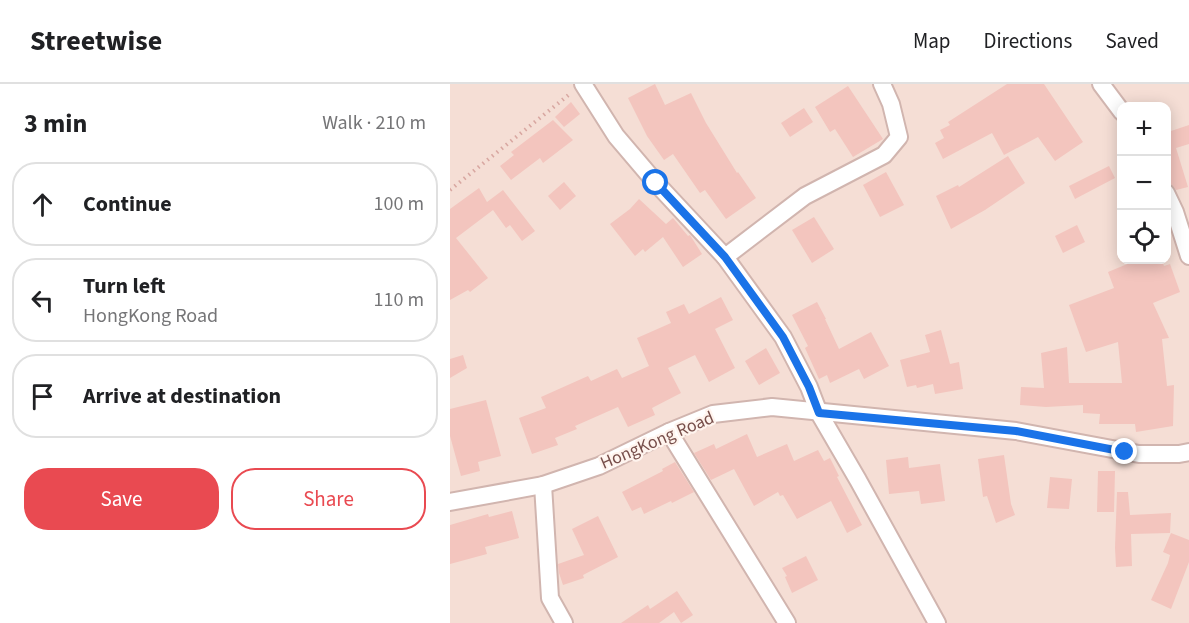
<!DOCTYPE html>
<html lang="en">
<head>
<meta charset="utf-8">
<style>
	:root { --surface:#fff; --page:#f2f2f2; --text:#202124; --muted:#757577; --line:#e0e0e0; --accent:#e94a51 }
	body { margin:0; font-family:"Source Sans 3",sans-serif; background:var(--page); color:var(--text) }
	.controls { position:absolute; right:18px; top:18px; display:grid; overflow:hidden; border-radius:12px; box-shadow:0 3px 15px #0003 }
	.controls button { width:54px; height:54px; display:grid; place-items:center; padding:0; border:0; border-bottom:2px solid var(--line); background:var(--surface); color:var(--text); font:30px sans-serif }
	.stop { position:absolute; width:18px; height:18px; margin:-14px; border:4px solid #1a73e8; border-radius:50%; background:#fff }
	.stop.end { background:#1a73e8; border-color:#fff; box-shadow:0 2px 6px #0008 }
	.list { margin:0; padding:0; list-style:none }
	h2 { display:flex; justify-content:space-between; align-items:center; height:78px; margin:0; padding:0 24px; font-size:26px }
	h2 small { font-size:20px; font-weight:400; color:var(--muted) }
	.list li { display:grid; grid-template-columns:39px 1fr auto; gap:18px; align-items:center; box-sizing:border-box; height:84px; margin:0 12px 12px; padding:0 12px; border:2px solid var(--line); border-radius:24px }
	.list b { display:block; font-size:22px; white-space:nowrap }
	.list p { margin:0; font-size:20px; white-space:nowrap; color:var(--muted) }
	.list em { font-size:20px; font-style:normal; color:var(--muted) }
	.actions { display:flex; gap:12px; padding:18px 24px }
	.actions a { flex:1; padding:14px 0; border:2px solid var(--accent); border-radius:24px; text-align:center; font-size:21px; color:var(--accent) }
	.actions .main { background:var(--accent); color:#fff }
	.icon { flex:none; width:33px; height:33px; fill:none; stroke:currentColor; stroke-width:2; stroke-linecap:round; stroke-linejoin:round }
	.map { position:relative; flex:none; width:739px; height:539px; overflow:hidden }
	header { display:flex; align-items:center; gap:36px; box-sizing:border-box; height:84px; padding:0 30px; background:var(--surface); border-bottom:2px solid var(--line) }
	header strong { font-size:28px }
	nav { display:flex; gap:33px; margin-inline-start:auto; font-size:21px }
	main { display:flex }
	aside { flex:1; background:var(--surface) }
	.map>svg:first-child { display:block }
	.residential { fill:#f5ded5; fill-rule:evenodd }
	.building { fill:#f3c5be }
	.lines { fill:none; stroke-linecap:round; stroke-linejoin:round }
	.minor-casing { stroke:#d1b5af; stroke-width:20 }
	.path { stroke:#d8a7a1; stroke-width:4; stroke-dasharray:1.5 4.5; stroke-linecap:butt }
	.minor { stroke:#fff; stroke-width:16 }
	.route { stroke:#1a73e8; stroke-width:8 }
	.labels { text-anchor:middle; stroke-width:4.5; stroke-linejoin:round; paint-order:stroke }
	.street-label { font-size:18px; fill:#774e4a; stroke:#fff4ee }
</style>
</head>
<body>
<header>
<strong>Streetwise</strong>
<nav><a>Map</a><a>Directions</a><a>Saved</a></nav>
</header>
<main>
<aside>
<h2>3 min<small>Walk · 210 m</small></h2>
<ul class="list">
<li><svg class="icon" aria-label="ahead" viewBox="0 0 24 24"><path d="M12 20V5M6 11l6-6 6 6"/></svg><div><b>Continue</b></div><em>100 m</em></li>
<li><svg class="icon" aria-label="left" viewBox="0 0 24 24"><path d="M17 20v-9H6M10 6l-5 5 5 5"/></svg><div><b>Turn left</b><p>HongKong Road</p></div><em>110 m</em></li>
<li><svg class="icon" aria-label="arrive" viewBox="0 0 24 24"><path d="M6 21V4h12l-3 4 3 4H6"/></svg><div><b>Arrive at destination</b></div></li>
</ul>
<div class="actions"><a class="main">Save</a><a>Share</a></div>
</aside>
<div class="map">
<svg width="739" height="539" viewBox="0 0 739 539">
	<rect width="100%" height="100%" fill="#fdeee7"/>
	<path class="residential" d="M0 0H739V539H0ZM672 22H716V176H672Z"/>
	<g class="building">
		<path d="M205 0 215 21 241 9 256 39 287 89 288 88 306 114 276 135 255 106 250 109 223 70 214 76 197 52 178 14Z"/>
		<path d="M557 0H594L633 58 605 77 588 53 554 71 542 49 493 75 485 59 494 54 490 46 500 41 498 38Z"/>
		<path d="M398 2 433 55 403 73 385 45 380 48 365 23Z"/>
		<path d="M121 18 130 30 114 43 105 33Z"/>
		<path d="M354 24 363 38 340 53 331 39Z"/>
		<path d="M103 36 123 56 93 79 90 74 61 96 50 82 64 71 61 68Z"/>
		<path d="M739 41V60L726 64 738 103 726 106 722 101 719 99 717 90V45H720L721 47Z"/>
		<path d="M558 72 575 99 535 126 501 145 486 112 508 101 509 103Z"/>
		<path d="M659 82 665 94 625 115 619 102Z"/>
		<path d="M436 88 454 121 430 133 413 101Z"/>
		<path d="M114 98 126 112 110 126 98 112Z"/>
		<path d="M29 104 37 118 53 106 85 147 72 157 60 141 56 144 43 126 6 154 38 194 20 208 18 206 0 216V125Z"/>
		<path d="M189 115 216 140 223 134 238 152 240 151 252 170 233 183 213 153 195 168 193 165 185 172 160 140 180 125Z"/>
		<path d="M364 133 384 165 362 179 342 146Z"/>
		<path d="M627 141 635 158 613 169 605 152Z"/>
		<path d="M687 176H712L714 182 720 180 730 208 703 219 719 254 712 255 717 302 724 301 723 342 686 348 685 340H649L650 330 633 329V321L596 323 570 321 571 303 594 304 591 269 617 263 619 299H672L668 258 636 268 619 221 664 204 658 188Z"/>
		<path d="M271 213 283 236 265 245 285 284 259 298 245 271 218 284 231 309 202 324 205 331 178 343 168 323 125 342 127 345 105 354 108 361 82 370 69 334 96 324 91 313 138 292 141 297 167 285 172 294 199 282 187 254 221 239 216 228 234 220 239 230Z"/>
		<path d="M367 218 376 235H375L389 265 421 248 439 282 414 295 409 285 380 299 377 291 369 295 355 264 358 262 342 231Z"/>
		<path d="M491 246 500 280 509 278 513 305 485 310 483 300 467 304 466 301 457 303 450 276 480 268 475 251Z"/>
		<path d="M316 264 330 289 309 301 295 277Z"/>
		<path d="M13 271 17 284 0 294V275Z"/>
		<path d="M36 316 51 372 28 378 30 387 11 392 0 352V325Z"/>
		<path d="M297 350 307 373 337 360 344 377 368 366 374 377 380 374 389 392 387 393 412 441 397 449 381 417 347 435 333 411 330 412 328 408 304 422 284 385 261 396 244 369 264 360 266 365Z"/>
		<path d="M554 371 561 420 565 431 546 439 537 412 533 413 528 375Z"/>
		<path d="M458 373 459 384 490 380 495 417 471 420 469 407 439 410 436 376Z"/>
		<path d="M225 378 244 408 222 419 221 417 194 430 191 423 182 427 172 408 213 387 212 385Z"/>
		<path d="M648 387H665L664 428H647Z"/>
		<path d="M600 393 622 395 619 425 597 424Z"/>
		<path d="M667 408H678L680 431 721 429 720 449 681 450 682 482 666 483 665 464Z"/>
		<path d="M62 427 69 454 35 463 37 470 0 480V441L38 430 39 433Z"/>
		<path d="M148 432 168 473 133 491 134 494 113 501 109 489 108 480 134 471 122 445Z"/>
		<path d="M721 449 739 456V478L721 525 701 516 718 479 720 471 713 468Z"/>
		<path d="M356 472 368 496 342 509 335 493 337 492 332 484Z"/>
		<path d="M227 507 243 531 231 539 224 528 209 539H171L198 521 200 525Z"/>
	</g>
	<g class="lines">
		<defs>
			<g id="minor">
				<path d="M133 0 166 52 206 99 275 173 333 253 359 303 369 329 408 396 487 539"/>
				<path d="M651 0 672 28"/>
				<path d="M716 109 725 128 739 172"/>
				<path d="M275 173 355 112 434 71 449 53 441 20 432 0"/>
				<path d="M219 348 337 539"/>
				<path d="M93 401 100 514 114 539"/>
				<path d="M0 418 93 401 149 382 219 348 263 330 322 323 566 347 689 370H729L739 368"/>
			</g>
		</defs>
		<use href="#minor" class="minor-casing"/>
		<path class="path" d="M0 106 121 9"/>
		<use href="#minor" class="minor"/>
	</g>
	<g class="lines">
		<path class="route" d="M206 99 275 173 333 253 359 303 369 329 566 347 675 368"/>
	</g>
	<g class="labels">
		<g class="street-label">
			<text transform="translate(207 356) rotate(-23)" y="6">HongKong Road</text>
		</g>
	</g>
</svg>
<div class="controls">
<button>+</button>
<button>−</button>
<button><svg class="icon" aria-label="locate" viewBox="0 0 24 24"><circle cx="12" cy="12" r="6"/><path d="M12 2v4M12 18v4M2 12h4M18 12h4"/></svg></button>
</div>
<div class="stop" style="left:206px;top:99px"></div>
<div class="stop end" style="left:675px;top:368px"></div>
</div>
</main>
</body>
</html>
